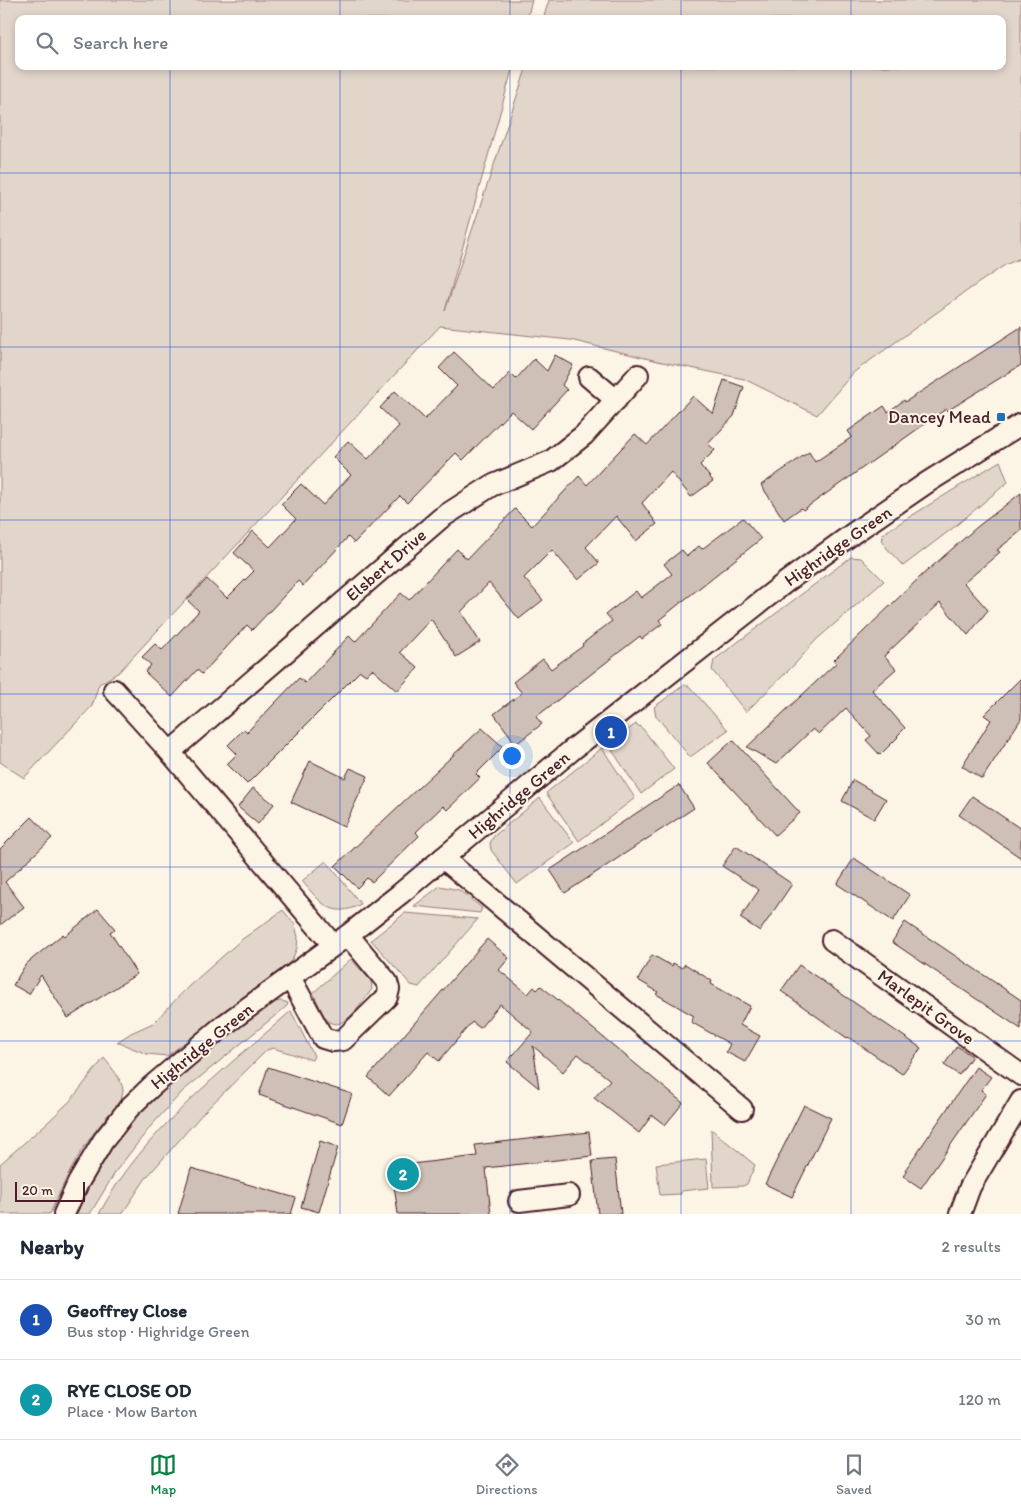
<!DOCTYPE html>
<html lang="en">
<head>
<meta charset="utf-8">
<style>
	:root { --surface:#fff; --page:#f6f6f7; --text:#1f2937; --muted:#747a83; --line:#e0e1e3; --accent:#0b8043 }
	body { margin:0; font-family:Itim,sans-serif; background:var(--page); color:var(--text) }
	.scale { position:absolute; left:15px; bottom:12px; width:70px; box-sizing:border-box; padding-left:5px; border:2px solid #4a1f2b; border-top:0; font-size:14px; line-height:18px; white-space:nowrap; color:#4a1f2b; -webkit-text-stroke:4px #fcf5e5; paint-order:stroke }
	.you { position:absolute; left:511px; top:755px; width:18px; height:18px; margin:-12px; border:4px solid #fff; border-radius:50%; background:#1a73e8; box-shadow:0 0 0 8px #1a73e833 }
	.badge { display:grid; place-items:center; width:32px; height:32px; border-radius:50%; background:var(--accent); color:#fff; font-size:16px; font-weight:700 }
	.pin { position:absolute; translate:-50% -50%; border:2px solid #fff; box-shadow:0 1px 5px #0006 }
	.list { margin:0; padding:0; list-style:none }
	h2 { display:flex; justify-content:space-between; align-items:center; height:65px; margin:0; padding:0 20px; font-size:21px }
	h2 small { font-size:16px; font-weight:400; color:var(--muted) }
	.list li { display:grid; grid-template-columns:32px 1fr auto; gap:15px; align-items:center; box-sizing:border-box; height:80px; padding:0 20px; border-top:1px solid var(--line) }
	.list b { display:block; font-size:19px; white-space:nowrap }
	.list p { margin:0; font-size:16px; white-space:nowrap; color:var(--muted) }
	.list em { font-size:16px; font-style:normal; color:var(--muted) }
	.icon { flex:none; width:28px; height:28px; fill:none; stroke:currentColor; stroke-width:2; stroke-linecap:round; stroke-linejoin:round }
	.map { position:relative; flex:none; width:1021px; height:1214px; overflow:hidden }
	.search { position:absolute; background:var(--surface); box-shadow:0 2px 8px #0003; left:15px; right:15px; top:15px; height:55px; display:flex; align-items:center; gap:12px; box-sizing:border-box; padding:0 18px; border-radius:10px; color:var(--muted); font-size:19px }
	.sheet { height:225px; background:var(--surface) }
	nav { display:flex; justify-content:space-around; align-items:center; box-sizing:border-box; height:70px; border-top:1px solid var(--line); background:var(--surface); font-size:14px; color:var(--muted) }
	nav a { display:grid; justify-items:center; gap:2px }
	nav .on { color:var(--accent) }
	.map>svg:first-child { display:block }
	.green { fill:#e2d5ca; stroke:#967a7a }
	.building { fill:#cfc0b7; stroke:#4a1f2b }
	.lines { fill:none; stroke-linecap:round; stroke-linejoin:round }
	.minor-casing { stroke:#4a1f2b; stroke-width:24 }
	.minor { stroke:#fcf5e5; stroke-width:20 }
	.grid { fill:none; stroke:#1d4ed8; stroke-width:1; stroke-opacity:0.55 }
	.poi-dot { fill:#1f6fb2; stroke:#fcf5e5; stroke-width:2 }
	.labels { text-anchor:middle; stroke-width:4; stroke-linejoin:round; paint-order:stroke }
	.poi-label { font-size:18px; fill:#4a1f2b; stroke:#fcf5e5; text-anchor:end }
	.street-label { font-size:18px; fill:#4a1f2b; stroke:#fcf5e5 }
</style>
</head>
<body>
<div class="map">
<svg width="1021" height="1214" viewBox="0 0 1021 1214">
	<rect width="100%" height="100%" fill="#fcf5e5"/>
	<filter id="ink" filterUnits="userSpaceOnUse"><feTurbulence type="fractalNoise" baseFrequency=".02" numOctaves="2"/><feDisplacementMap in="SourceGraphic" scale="10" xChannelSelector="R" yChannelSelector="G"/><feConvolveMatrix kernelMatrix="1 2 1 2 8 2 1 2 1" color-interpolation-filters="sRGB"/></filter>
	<g filter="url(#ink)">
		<g class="green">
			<path d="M0 0H532L527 19H19V66H513L445 311 527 66H1002V19H543L549 0H1021V258L1005 265 971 288 854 372 817 415 744 379 662 362 570 340 440 326 119 672 99 684 92 706 24 778 0 762Z"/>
			<path d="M1000 461 1008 482 953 528 903 566 883 544 882 534Z"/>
			<path d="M851 557 861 558 884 581 816 640 796 663 746 712 712 670 714 660Z"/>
			<path d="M684 685 689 686 728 730 690 757 656 716 654 707Z"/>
			<path d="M636 724 643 729 674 769 641 794 608 744Z"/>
			<path d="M602 748 635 798 579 841 546 793Z"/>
			<path d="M540 798 574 843 517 884 491 850 490 843 494 836Z"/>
			<path d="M326 861 361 904C332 920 320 902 302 881Z"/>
			<path d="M440 886 459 890 482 908 480 913 414 906Z"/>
			<path d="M283 910 295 925 298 937 297 948 292 960 283 968 167 1056 147 1054 117 1042 131 1033 153 1023 189 986 241 940Z"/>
			<path d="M405 913 478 919 419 987 411 985 371 940Z"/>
			<path d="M351 959 371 981 372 989C364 1000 343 1034 328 1021 321 1014 318 1001 313 993Z"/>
			<path d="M282 1001 288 1003 287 1006 183 1091 151 1126 116 1171 90 1214H76C87 1191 98 1168 112 1147 152 1088 218 1044 274 1002Z"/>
			<path d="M291 1011 314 1056 312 1060 273 1048 267 1050 204 1112 146 1178 122 1214H99C144 1130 222 1072 291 1011Z"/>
			<path d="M104 1058C111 1067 123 1080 123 1091 122 1103 111 1111 104 1120 81 1147 64 1181 50 1214H0V1164L48 1122 71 1100Z"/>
			<path d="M711 1129 755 1165 747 1184 743 1186 713 1187Z"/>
			<path d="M706 1159 709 1188 681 1191V1194L660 1195 656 1164Z"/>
		</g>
		<g class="building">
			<path d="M1021 327V365L947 411 946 409 803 510 801 508 784 520 761 485 809 452 815 462 852 437 848 431 884 406 888 412 904 400 905 402Z"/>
			<path d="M454 352 494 390 510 373 516 379 534 359 547 371 555 355 573 365 562 385 567 390 531 429 511 411 463 460 456 453 407 503 400 496 354 543 348 537 303 586 298 581 252 630 247 625 202 674 197 670 172 697 145 672 151 665 142 657 155 644 162 650 199 611 187 600 207 579 227 598 254 571 234 553 253 531 270 547 296 519 281 504 301 484 323 505 351 475 333 457 348 441 368 459 399 426 380 408 395 391 425 419 457 386 439 368Z"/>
			<path d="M724 380 744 387 734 416 708 444 715 450 700 465 713 481 691 497 671 472 642 503 657 524 636 541 616 516 586 547 599 563 578 580 552 550 524 578 543 600 519 619 489 583 461 612 480 642 456 657 431 619 400 652 418 668 397 691 372 669 366 675 360 671 247 784 227 764 237 754 228 745 244 729 247 732 299 678 305 683 349 636 355 642 401 593 409 600 457 549 467 559 515 509 532 526 579 476 587 485 635 434 647 445 693 396 713 414Z"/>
			<path d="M1021 493V531L997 550 1000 552 964 583 988 610 968 635 940 603 884 656 896 669 872 690 905 728 897 736 898 737 880 755 866 740 871 736 846 708 819 734 813 729 776 764 747 747 836 663 834 660 919 578 977 527Z"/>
			<path d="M743 518 761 539 659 620 662 624 642 639 640 636 536 717 542 724 516 744 494 714 522 693 513 682 543 659 551 669 583 646 582 644 612 621 606 614 636 591 641 598 672 574 664 564 682 550 687 556 699 546 702 549Z"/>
			<path d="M1021 678V719L982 779 962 766 991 720 984 715Z"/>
			<path d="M482 728 503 747 476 774 480 778 447 810 443 806 416 832 419 836 372 882 367 878 357 888 335 866Z"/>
			<path d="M733 740 800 813 775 835 708 763Z"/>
			<path d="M310 761 345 778 350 768 368 776 344 827 291 802Z"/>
			<path d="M853 780 886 799 874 819 842 801Z"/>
			<path d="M679 785 694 808 565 893 550 870Z"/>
			<path d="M253 788 274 804 258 824 238 807Z"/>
			<path d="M972 796 1021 829V858L959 815Z"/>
			<path d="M32 817 52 838 5 882 24 907 0 925V849Z"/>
			<path d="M736 846 792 884 760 931 740 918 759 890 722 866Z"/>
			<path d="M854 858 910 895 893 921 837 884Z"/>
			<path d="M98 909 115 929 110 932 137 974 68 1018 41 975 29 994 13 985 26 964 63 934 65 936Z"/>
			<path d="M905 922 1021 1000V1029L892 942Z"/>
			<path d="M487 939 509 958 499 970 528 994 534 987 537 990 541 986 683 1103 665 1125 652 1115 639 1133 611 1111 594 1098 610 1080 578 1054 563 1072 533 1046 539 1088 507 1062 533 1032 500 1004 480 1028 472 1022 439 1061 428 1052 389 1096 368 1077Z"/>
			<path d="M652 955 672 966 673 963 682 968 685 964 712 981 711 984 750 1006 740 1025 760 1036 745 1062 726 1052 730 1044 691 1022 694 1016 656 994 658 992 638 980Z"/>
			<path d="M799 965 921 1048 902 1074 848 1037 847 1038 781 991Z"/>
			<path d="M957 1046 972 1056 959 1075 944 1065Z"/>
			<path d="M268 1067 352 1094 342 1124 259 1095Z"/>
			<path d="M976 1067 991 1077 981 1090 986 1094 921 1188 903 1176 907 1171 905 1170Z"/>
			<path d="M804 1105 831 1118 792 1197 765 1184Z"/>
			<path d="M589 1132 592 1156 486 1168 491 1214H398L394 1185H398L396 1166 477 1156 475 1145Z"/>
			<path d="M320 1141 338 1147 319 1212 301 1207Z"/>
			<path d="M615 1159 621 1214H598L592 1161Z"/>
			<path d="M191 1168 296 1198 291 1214H178Z"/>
		</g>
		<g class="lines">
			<defs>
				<g id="minor">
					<path d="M589 377 616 400"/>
					<path d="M114 690 170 752 333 945"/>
					<path d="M170 752 441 518 491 486 551 461 584 435 638 375"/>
					<path d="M443 858 742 1109"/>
					<path d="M832 940 1021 1075"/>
					<path d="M290 977 323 1038 333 1041 343 1040 387 997 389 989 387 982 348 935"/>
					<path d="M519 1201 569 1195"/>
					<path d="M64 1214 78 1183 103 1141 129 1108 152 1086 224 1025 348 935 400 894 572 750 786 582 855 532 928 482 1021 424"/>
					<path d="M960 1214 970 1187 1021 1101"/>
				</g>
			</defs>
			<use href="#minor" class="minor-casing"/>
			<use href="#minor" class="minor"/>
		</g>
	</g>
	<path class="grid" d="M170 0V19M340 0V19M510 0V19M681 0V19M851 0V19M170 66V1214M340 66V1214M510 66V1214M681 66V1214M851 66V1214M0 173H1021M0 347H1021M0 520H1021M0 694H1021M0 867H1021M0 1041H1021"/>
	<rect class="poi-dot" x="996" y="412" width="10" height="10" rx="2.5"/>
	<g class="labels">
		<g class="poi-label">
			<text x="991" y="423">Dancey Mead</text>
		</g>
		<g class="street-label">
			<text transform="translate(838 546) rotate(-35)" y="6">Highridge Green</text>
			<text transform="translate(386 565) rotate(-41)" y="6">Elsbert Drive</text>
			<text transform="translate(519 795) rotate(-40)" y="6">Highridge Green</text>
			<text transform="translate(926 1007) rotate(36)" y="6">Marlepit Grove</text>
			<text transform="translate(202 1046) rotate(-39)" y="6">Highridge Green</text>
		</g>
	</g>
</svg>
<div class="scale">20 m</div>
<div class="you"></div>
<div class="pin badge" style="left:611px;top:732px;background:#1a4fb4">1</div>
<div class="pin badge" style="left:403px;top:1174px;background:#0f9aa8">2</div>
<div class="search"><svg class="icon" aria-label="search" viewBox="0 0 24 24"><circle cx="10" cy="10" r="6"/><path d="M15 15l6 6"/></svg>Search here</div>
</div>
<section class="sheet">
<h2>Nearby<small>2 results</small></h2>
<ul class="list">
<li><span class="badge" style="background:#1a4fb4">1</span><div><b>Geoffrey Close</b><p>Bus stop · Highridge Green</p></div><em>30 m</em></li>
<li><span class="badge" style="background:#0f9aa8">2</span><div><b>RYE CLOSE OD</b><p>Place · Mow Barton</p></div><em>120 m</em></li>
</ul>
</section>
<nav>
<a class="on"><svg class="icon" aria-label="map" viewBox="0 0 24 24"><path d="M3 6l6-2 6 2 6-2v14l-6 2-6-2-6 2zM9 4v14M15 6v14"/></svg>Map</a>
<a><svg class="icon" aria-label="directions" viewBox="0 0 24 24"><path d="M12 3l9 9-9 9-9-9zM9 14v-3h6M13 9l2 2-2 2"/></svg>Directions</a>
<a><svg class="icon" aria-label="saved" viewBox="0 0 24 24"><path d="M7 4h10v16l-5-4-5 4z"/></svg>Saved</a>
</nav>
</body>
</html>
